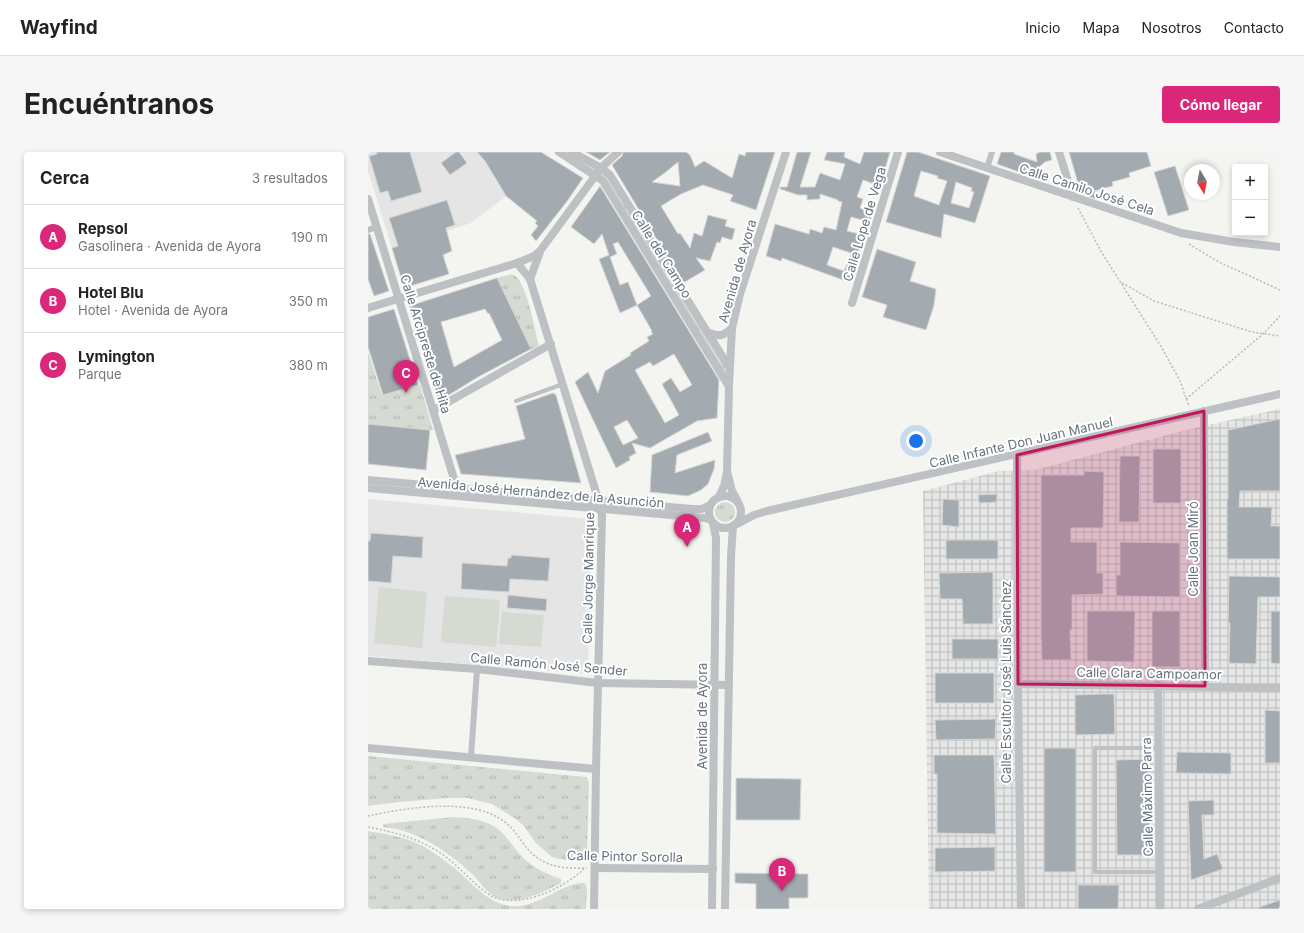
<!DOCTYPE html>
<html lang="es">
<head>
<meta charset="utf-8">
<style>
	:root { --surface:#fff; --page:#f6f6f6; --text:#222; --muted:#767676; --line:#e0e0e0; --accent:#db2777 }
	body { margin:0; font-family:Inter,sans-serif; background:var(--page); color:var(--text) }
	.controls { position:absolute; right:12px; top:12px; display:grid; overflow:hidden; border-radius:4px; box-shadow:0 2px 6px #0003 }
	.controls button { width:36px; height:36px; display:grid; place-items:center; padding:0; border:0; border-bottom:1px solid var(--line); background:var(--surface); color:var(--text); font:20px sans-serif }
	.compass { position:absolute; left:816px; top:12px; width:36px; height:36px; border-radius:50%; background:var(--surface); box-shadow:0 2px 6px #0003; rotate:170deg }
	.you { position:absolute; left:548px; top:289px; width:14px; height:14px; margin:-10px; border:3px solid #fff; border-radius:50%; background:#1a73e8; box-shadow:0 0 0 6px #1a73e833 }
	.badge { display:grid; place-items:center; width:26px; height:26px; border-radius:50%; background:var(--accent); color:#fff; font-size:13px; font-weight:700 }
	.pin { position:absolute; translate:-50% -33px; filter:drop-shadow(0 1px 2px #0008) }
	.pin::after { content:''; position:absolute; top:21px; width:14px; height:12px; background:inherit; clip-path:polygon(0 0,100% 0,50% 100%) }
	.list { margin:0; padding:0; list-style:none }
	h2 { display:flex; justify-content:space-between; align-items:center; height:52px; margin:0; padding:0 16px; font-size:17px }
	h2 small { font-size:13px; font-weight:400; color:var(--muted) }
	.list li { display:grid; grid-template-columns:26px 1fr auto; gap:12px; align-items:center; box-sizing:border-box; height:64px; padding:0 16px; border-top:1px solid var(--line) }
	.list b { display:block; font-size:15px; white-space:nowrap }
	.list p { margin:0; font-size:13px; white-space:nowrap; color:var(--muted) }
	.list em { font-size:13px; font-style:normal; color:var(--muted) }
	.map { position:relative; flex:none; width:912px; height:757px; overflow:hidden; border-radius:4px }
	header { display:flex; align-items:center; gap:24px; box-sizing:border-box; height:56px; padding:0 20px; background:var(--surface); border-bottom:1px solid var(--line) }
	header strong { font-size:19px }
	nav { display:flex; gap:22px; margin-inline-start:auto; font-size:14px }
	.intro { display:flex; align-items:center; justify-content:space-between; box-sizing:border-box; height:96px; padding:0 24px }
	h1 { margin:0; font-size:28px }
	.button { padding:10px 18px; border-radius:4px; background:var(--accent); color:#fff; font-size:14px; font-weight:700 }
	main { display:flex; gap:24px; padding:0 24px }
	aside { flex:1; background:var(--surface); border-radius:4px; box-shadow:0 2px 6px #0003 }
	.map>svg:first-child { display:block }
	.built { fill:#e4e5e4 }
	.industrial { fill:url(#industrial-grid) }
	.park { fill:url(#park-tufts) }
	.pitch { fill:#d5dad2 }
	.building { fill:#a4abb0; stroke:#d5d5d3; fill-rule:evenodd }
	.lines { fill:none; stroke-linecap:round; stroke-linejoin:round }
	.path { stroke:#b7babc; stroke-width:1.5; stroke-dasharray:2 2; stroke-linecap:butt }
	.service { stroke:#bdc1c4; stroke-width:4 }
	.pedestrian { stroke:#bdc1c4; stroke-width:6 }
	.minor { stroke:#bdc1c4; stroke-width:8 }
	.marked { fill:#c2185b; fill-opacity:0.2; stroke:#c2185b; stroke-width:3; stroke-linejoin:round }
	.labels { text-anchor:middle; stroke-width:4; stroke-linejoin:round; paint-order:stroke }
	.street-label { font-size:13px; fill:#66737e; stroke:#fff }
</style>
</head>
<body>
<header>
<strong>Wayfind</strong>
<nav><a>Inicio</a><a>Mapa</a><a>Nosotros</a><a>Contacto</a></nav>
</header>
<div class="intro"><h1>Encuéntranos</h1><a class="button">Cómo llegar</a></div>
<main>
<aside>
<h2>Cerca<small>3 resultados</small></h2>
<ul class="list">
<li><span class="badge">A</span><div><b>Repsol</b><p>Gasolinera · Avenida de Ayora</p></div><em>190 m</em></li>
<li><span class="badge">B</span><div><b>Hotel Blu</b><p>Hotel · Avenida de Ayora</p></div><em>350 m</em></li>
<li><span class="badge">C</span><div><b>Lymington</b><p>Parque</p></div><em>380 m</em></li>
</ul>
</aside>
<div class="map">
<svg width="912" height="757" viewBox="0 0 912 757">
	<defs>
		<pattern id="industrial-grid" width="8" height="8" patternUnits="userSpaceOnUse"><rect width="8" height="8" fill="#e4e5e4"/><path d="M0 4h8M4 0v8" fill="none" stroke="#bdbebe"/></pattern>
		<pattern id="park-tufts" width="24" height="20" patternUnits="userSpaceOnUse"><rect width="24" height="20" fill="#d5dad2"/><path d="M3 7l-1-3M5 7V3M7 7l1-3M15 17l-1-3M17 17v-4M19 17l1-3" fill="none" stroke="#b1b5b0"/></pattern>
	</defs>
	<rect width="100%" height="100%" fill="#f4f4f0"/>
	<g class="built">
		<path d="M0 0H109L117 9 138 44 103 71 24 96 0 19Z"/>
		<path d="M0 347 224 367 220 522 0 504Z"/>
	</g>
	<path class="industrial" d="M912 257V757H561L555 339 631 319 667 318 818 278Z"/>
	<g class="park">
		<path d="M191 0H204L233 16 361 215V233L235 29Z"/>
		<path d="M144 122C158 125 167 180 171 194L163 198 129 126Z"/>
		<path d="M0 200 14 243 52 233 65 278 0 272Z"/>
		<circle cx="357" cy="360" r="10"/>
		<path d="M0 604 218 625 221 630 219 704 212 709 191 707 184 705 167 690 156 674 148 667 124 652 100 646H79L31 650 0 654Z"/>
		<path d="M86 665C100 666 115 667 127 675 137 681 142 691 150 700 161 714 176 721 193 727V731C175 740 154 752 133 747 120 744 112 729 103 721 79 699 49 678 15 675V672Z"/>
		<path d="M0 679C18 682 37 685 53 693 66 700 79 710 90 719 106 733 120 751 142 754 172 757 192 730 217 731L219 737 218 757H0Z"/>
	</g>
	<g class="pitch">
		<path d="M11 435 59 440 54 496 6 491Z"/>
		<path d="M77 444 132 448 128 495 73 490Z"/>
		<path d="M134 460 176 463 173 495 131 492Z"/>
	</g>
	<g class="building">
		<path d="M8 0H42L54 40 23 49 20 39 12 41 1 4 9 2Z"/>
		<path d="M88 0H91L99 11 82 23 73 11Z"/>
		<path d="M109 0H173L215 26 200 48 168 89 163 83 170 74 167 71 169 69 138 44 117 9Z"/>
		<path d="M218 0H242L232 8Z"/>
		<path d="M255 0H318L322 3 327 15 336 9 364 26 371 2 377 4 378 0H407L388 58 362 49 365 43 335 33 313 42 293 54 310 82 312 81 322 96 326 81 334 84 340 63 359 68 357 74 367 77 364 88 354 85 352 91 349 90 342 109 328 106 337 118 315 131 244 13 254 4ZM310 10 312 34 284 30 298 20Z"/>
		<path d="M429 0H443L432 35H447L452 21 472 28 477 12 456 8 459 0H477L476 5 492 12 496 0H522L512 34 495 28 489 45 495 47 492 56 505 60 502 70 483 65 479 79 496 83 481 130 414 106 413 109 398 104 407 72 441 82 442 77 454 81 456 75 468 78 474 50 470 49V48L452 42V47L439 48V43H430L412 37V35H419ZM465 95 483 101 476 119 459 113Z"/>
		<path d="M539 0H550L622 24 607 71 576 62 573 86 518 70ZM553 19 570 24 569 26 579 29 571 53 546 44ZM588 30 604 36 603 39 606 40 601 56 583 51Z"/>
		<path d="M633 0H646V2L669 10 668 2 672 0H682L684 8 677 10 671 15 665 25 629 12Z"/>
		<path d="M701 0H779L783 14 761 21 762 25 744 30 745 34 726 39 733 42 731 48 713 42Z"/>
		<path d="M807 14 821 58 800 64 786 20Z"/>
		<path d="M232 34 351 228 349 266 329 269 282 296 264 291 268 301 261 305 262 308 248 316 207 230 220 220 230 241 237 219 263 203 262 201 281 189 279 185 285 182 283 180 284 179 269 153 252 161 231 107 241 103 234 82 226 92 203 75ZM250 90 283 144 269 153 260 130 252 133 242 105 249 102 245 92ZM306 202 324 233 312 240 303 226 294 232 311 263 297 271 267 218 282 210 285 214ZM259 268 270 286 255 293 246 275Z"/>
		<path d="M79 48 87 73 78 76 84 99 75 103 81 122 36 136 24 96 30 94 21 66Z"/>
		<path d="M0 82H2L21 139 6 144 0 127Z"/>
		<path d="M509 97 548 110 542 129 568 137 566 153 558 178 515 165 519 153 494 145Z"/>
		<path d="M129 126 163 197 110 225 71 249 41 154ZM117 157 120 162 121 161 134 188 86 215 73 170Z"/>
		<path d="M26 157 50 233 15 243 0 195V165Z"/>
		<path d="M185 241 188 243 213 331 93 322 87 303 157 287 148 254Z"/>
		<path d="M912 267V339H872L871 355H904L903 374H912V407H859V347H860V278Z"/>
		<path d="M0 272 62 278 58 318 0 312Z"/>
		<path d="M340 280 344 289 309 303 307 321 347 308 346 317 340 332 333 338 320 344 282 340 284 303Z"/>
		<rect x="785" y="297" width="28" height="54"/>
		<path d="M752 304H772L771 370H751Z"/>
		<path d="M716 319 736 320 735 376H703V390H729V421H735V442L704 443V478H702L703 508H674L673 482V323H716Z"/>
		<path d="M629 342V350L611 351 610 343Z"/>
		<path d="M575 347 591 348V375L574 373Z"/>
		<path d="M3 381 55 385 54 406 25 404 23 431 0 429V389H2Z"/>
		<rect x="578" y="388" width="52" height="19"/>
		<path d="M752 390 812 391V445L748 444V423H752Z"/>
		<path d="M143 403 182 406 180 429 142 427 141 440 93 437 94 411 139 414 140 406H143Z"/>
		<path d="M625 420V472H595L594 447H572L571 421Z"/>
		<path d="M861 424 912 425V445H890L888 512 861 511 862 471H860Z"/>
		<path d="M140 443 179 447 178 459 139 456Z"/>
		<path d="M719 459H767L766 510 719 509Z"/>
		<rect x="784" y="459" width="28" height="56"/>
		<path d="M903 459H912V512L903 511Z"/>
		<rect x="584" y="487" width="46" height="20"/>
		<rect x="567" y="521" width="59" height="30"/>
		<path d="M734 542H746L747 582 707 583V543Z"/>
		<path d="M897 558 912 559V611H897Z"/>
		<path d="M628 567 627 587 568 588 567 568Z"/>
		<rect x="676" y="596" width="32" height="124"/>
		<path d="M809 600 863 601V622L808 621Z"/>
		<path d="M566 603H626L628 682 569 681V622H566Z"/>
		<path d="M781 607 782 703H749L748 608Z"/>
		<path d="M368 626 433 627 432 668H368Z"/>
		<path d="M846 648V663H834L836 707 849 702 855 717 823 728 820 649Z"/>
		<path d="M627 695V719L567 720V696Z"/>
		<path d="M367 721 440 722V746H421V757H388V732L367 731Z"/>
		<path d="M710 733H751L750 757H710Z"/>
		<path d="M912 748V757H889V756Z"/>
	</g>
	<g class="lines">
		<g class="path">
			<path d="M710 56 734 101 794 196 812 229 821 254"/>
			<path d="M821 92 851 110 912 138"/>
			<path d="M754 131 786 149 884 180 912 184"/>
			<path d="M818 247 895 182 912 164"/>
			<path d="M0 664C37 656 101 645 134 668 145 675 151 686 158 695 174 715 195 717 219 716"/>
			<path d="M0 675C26 680 49 686 71 700 91 713 105 733 125 745 154 757 195 736 216 717"/>
		</g>
		<g class="service">
			<path d="M148 249 195 232"/>
			<path d="M790 596H727V720H792"/>
		</g>
		<g class="pedestrian">
			<path d="M619 16 624 0"/>
			<path d="M0 78 9 75"/>
			<path d="M103 605 109 517"/>
		</g>
		<g class="minor">
			<path d="M191 0 235 29 360 233"/>
			<path d="M204 0 233 16 242 23 361 215"/>
			<path d="M572 0 813 81 866 90 912 95"/>
			<path d="M691 0 705 45"/>
			<path d="M0 47 90 340"/>
			<path d="M149 111 162 127 227 337 234 363 228 617 226 757"/>
			<path d="M162 127 172 100"/>
			<path d="M484 151 530 0"/>
			<path d="M0 156 149 111 166 104 172 99 233 16 250 0"/>
			<path d="M339 180C351 185 354 185 364 176"/>
			<path d="M66 258 183 192"/>
			<path d="M836 259 837 534"/>
			<path d="M649 303 650 532 653 757"/>
			<path d="M360 323 364 339 369 348"/>
			<path d="M0 328 324 357H334L342 353"/>
			<path d="M0 336 337 366 343 368"/>
			<circle cx="357" cy="360" r="16"/>
			<path d="M351 345 356 334 359 320 361 233 364 176 372 142 418 0"/>
			<path d="M369 372 386 363 399 359 912 242"/>
			<path d="M0 509 109 517 230 531 361 533"/>
			<path d="M650 532 912 536"/>
			<path d="M790 533 792 757"/>
			<path d="M0 596 228 617"/>
			<path d="M227 716 345 717"/>
			<path d="M344 757 348 386 345 371"/>
			<path d="M357 757 363 404 365 374"/>
			<path d="M830 757 912 726"/>
		</g>
	</g>
	<path class="marked" d="M836 259 837 534 650 532 649 303Z"/>
	<g class="labels">
		<g class="street-label">
			<text transform="translate(719 37) rotate(18)" y="5">Calle Camilo José Cela</text>
			<text transform="translate(496 72) rotate(-73)" y="5">Calle Lope de Vega</text>
			<text transform="translate(294 102) rotate(58)" y="5">Calle del Campo</text>
			<text transform="translate(369 119) rotate(-74)" y="5">Avenida de Ayora</text>
			<text transform="translate(58 192) rotate(73)" y="5">Calle Arcipreste de Hita</text>
			<text transform="translate(653 290) rotate(-13)" y="5">Calle Infante Don Juan Manuel</text>
			<text transform="translate(173 340) rotate(5)" y="5">Avenida José Hernández de la Asunción</text>
			<text transform="translate(825 397) rotate(-90)" y="5">Calle Joan Miró</text>
			<text transform="translate(220 426) rotate(-89)" y="5">Calle Jorge Manrique</text>
			<text transform="translate(181 512) rotate(5)" y="5">Calle Ramón José Sender</text>
			<text transform="translate(781 521) rotate(1)" y="5">Calle Clara Campoamor</text>
			<text transform="translate(638 530) rotate(-90)" y="5">Calle Escultor José Luis Sánchez</text>
			<text transform="translate(334 564) rotate(-90)" y="5">Avenida de Ayora</text>
			<text transform="translate(779 645) rotate(-91)" y="5">Calle Máximo Parra</text>
			<text transform="translate(257 704) rotate(1)" y="5">Calle Pintor Sorolla</text>
		</g>
	</g>
</svg>
<div class="controls">
<button>+</button>
<button>−</button>
</div>
<svg class="compass" viewBox="-18 -18 36 36"><path d="M0-13l5 13h-10z" fill="#e53935"/><path d="M0 13l5-13h-10z" fill="#767676"/></svg>
<div class="you"></div>
<div class="pin badge" style="left:319px;top:395px">A</div>
<div class="pin badge" style="left:414px;top:739px">B</div>
<div class="pin badge" style="left:38px;top:241px">C</div>
</div>
</main>
</body>
</html>
